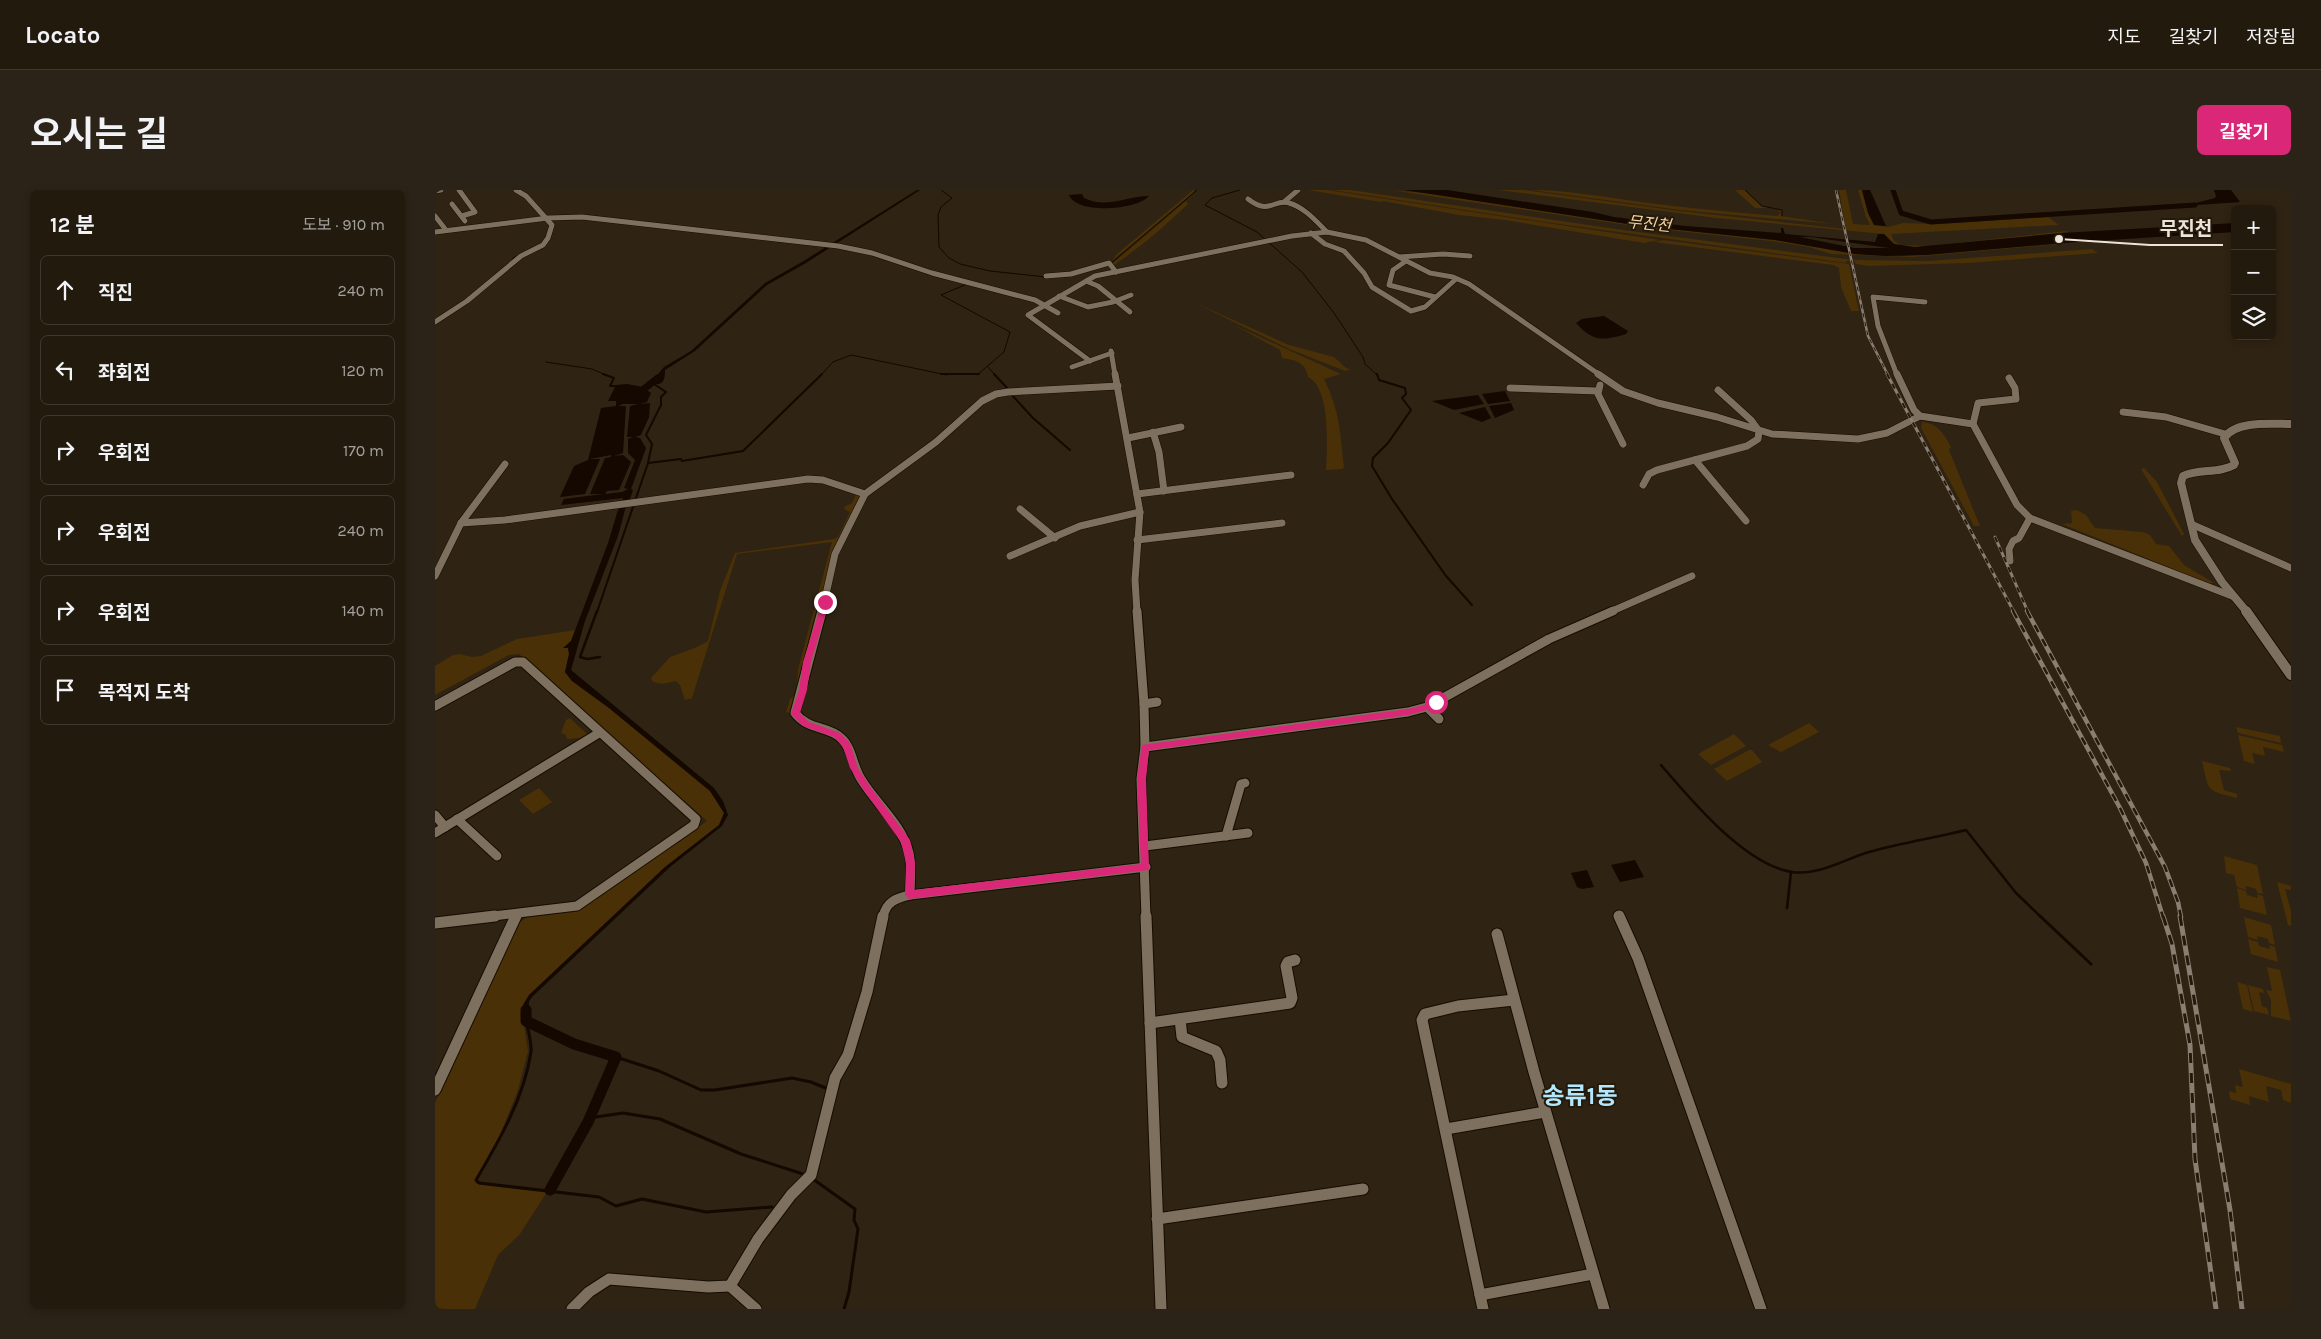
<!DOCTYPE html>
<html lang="ko">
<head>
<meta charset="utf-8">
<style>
	:root { --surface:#231a0e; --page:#2b2317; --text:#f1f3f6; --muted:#a3a19e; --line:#40382e; --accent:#db2777 }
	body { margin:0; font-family:Karla,"Noto Sans KR",sans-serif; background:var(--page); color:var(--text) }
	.controls { position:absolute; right:15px; top:15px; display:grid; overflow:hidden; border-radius:8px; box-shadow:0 2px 8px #0003 }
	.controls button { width:45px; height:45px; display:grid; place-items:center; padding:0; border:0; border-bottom:1px solid var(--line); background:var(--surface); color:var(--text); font:25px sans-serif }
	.stop { position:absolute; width:15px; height:15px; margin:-11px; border:4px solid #db2777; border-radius:50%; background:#fff }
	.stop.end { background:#db2777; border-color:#fff; box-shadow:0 1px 5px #0008 }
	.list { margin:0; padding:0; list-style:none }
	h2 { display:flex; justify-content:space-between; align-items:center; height:65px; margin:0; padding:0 20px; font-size:21px }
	h2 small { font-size:16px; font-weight:400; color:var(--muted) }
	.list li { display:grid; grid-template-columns:32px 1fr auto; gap:15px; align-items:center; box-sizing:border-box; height:70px; margin:0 10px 10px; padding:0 10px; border:1px solid var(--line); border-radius:8px }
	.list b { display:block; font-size:19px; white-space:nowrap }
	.list em { font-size:16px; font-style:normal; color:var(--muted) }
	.icon { flex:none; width:28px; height:28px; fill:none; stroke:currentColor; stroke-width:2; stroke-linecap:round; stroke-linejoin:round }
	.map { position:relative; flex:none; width:1856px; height:1119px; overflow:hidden; border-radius:8px }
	header { display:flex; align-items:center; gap:30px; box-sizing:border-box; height:70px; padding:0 25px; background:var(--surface); border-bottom:1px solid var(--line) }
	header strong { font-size:24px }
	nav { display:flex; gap:28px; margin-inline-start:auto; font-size:18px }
	.intro { display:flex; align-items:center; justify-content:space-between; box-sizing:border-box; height:120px; padding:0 30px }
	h1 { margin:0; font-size:35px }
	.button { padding:12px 22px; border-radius:8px; background:var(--accent); color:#fff; font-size:18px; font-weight:700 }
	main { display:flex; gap:30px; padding:0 30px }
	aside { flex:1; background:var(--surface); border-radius:8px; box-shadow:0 2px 8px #0003 }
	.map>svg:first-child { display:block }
	.green { fill:#493007 }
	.water { fill:#140800; fill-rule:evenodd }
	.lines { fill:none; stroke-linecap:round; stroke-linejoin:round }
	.stream-far3 { stroke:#140800; stroke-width:1 }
	.stream-far2 { stroke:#140800; stroke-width:2 }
	.stream-far1 { stroke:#140800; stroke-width:2.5 }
	.stream { stroke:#140800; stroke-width:3 }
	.canal-far2 { stroke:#140800; stroke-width:5 }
	.canal-far1 { stroke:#140800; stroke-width:7 }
	.canal { stroke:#140800; stroke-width:11 }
	.minor-far3-casing { stroke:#160c01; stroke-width:6 }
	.minor-far2-casing { stroke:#160c01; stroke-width:8 }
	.minor-far1-casing { stroke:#160c01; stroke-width:11 }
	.minor-casing { stroke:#160c01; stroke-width:13 }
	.tertiary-far1-casing { stroke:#160c01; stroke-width:9 }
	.tertiary-casing { stroke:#160c01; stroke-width:12 }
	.minor-far3 { stroke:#7e705e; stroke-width:5 }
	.minor-far2 { stroke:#7e705e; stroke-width:7 }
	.minor-far1 { stroke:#7e705e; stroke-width:9 }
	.minor { stroke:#7e705e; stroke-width:11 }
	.tertiary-far1 { stroke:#7e705e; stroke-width:8 }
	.tertiary { stroke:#7e705e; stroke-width:10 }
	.rail-far3-casing { stroke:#897e71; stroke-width:2.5 }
	.rail-far2-casing { stroke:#897e71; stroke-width:3 }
	.rail-far1-casing { stroke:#897e71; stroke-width:4.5 }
	.rail-casing { stroke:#897e71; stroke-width:5 }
	.rail-far3 { stroke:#251a0a; stroke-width:1; stroke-dasharray:4.5; stroke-linecap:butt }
	.rail-far2 { stroke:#251a0a; stroke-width:2; stroke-dasharray:5.5; stroke-linecap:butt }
	.rail-far1 { stroke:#251a0a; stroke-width:2.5; stroke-dasharray:8; stroke-linecap:butt }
	.rail { stroke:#251a0a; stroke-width:3; stroke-dasharray:10; stroke-linecap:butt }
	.route { fill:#db2777 }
	.labels { text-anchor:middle; stroke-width:4; stroke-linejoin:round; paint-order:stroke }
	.far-water-label { font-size:16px; font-style:italic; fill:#f7d4a6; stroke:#251a0a }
	.near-quarter-label { font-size:24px; font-weight:bold; fill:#b3e7fb; stroke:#251a0a }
	.leader { fill:none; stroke:#ece4da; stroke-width:2 }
	.callout-dot { fill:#ece4da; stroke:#251a0a; stroke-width:2 }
	.callout-label { font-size:19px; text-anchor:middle; font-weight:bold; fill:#ece4da; stroke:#251a0a; stroke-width:4; stroke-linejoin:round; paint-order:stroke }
</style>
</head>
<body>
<header>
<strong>Locato</strong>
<nav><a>지도</a><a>길찾기</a><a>저장됨</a></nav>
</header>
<div class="intro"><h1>오시는 길</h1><a class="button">길찾기</a></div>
<main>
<aside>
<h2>12 분<small>도보 · 910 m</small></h2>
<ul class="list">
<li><svg class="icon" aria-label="ahead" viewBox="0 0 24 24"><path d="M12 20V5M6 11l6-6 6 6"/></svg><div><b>직진</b></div><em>240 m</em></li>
<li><svg class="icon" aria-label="left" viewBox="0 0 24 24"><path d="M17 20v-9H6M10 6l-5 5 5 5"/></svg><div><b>좌회전</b></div><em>120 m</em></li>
<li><svg class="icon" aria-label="right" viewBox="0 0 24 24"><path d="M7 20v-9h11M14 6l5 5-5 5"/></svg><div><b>우회전</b></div><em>170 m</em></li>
<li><svg class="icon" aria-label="right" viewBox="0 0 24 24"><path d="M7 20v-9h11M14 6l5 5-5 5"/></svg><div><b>우회전</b></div><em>240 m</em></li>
<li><svg class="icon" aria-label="right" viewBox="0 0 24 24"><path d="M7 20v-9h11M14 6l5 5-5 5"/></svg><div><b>우회전</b></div><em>140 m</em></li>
<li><svg class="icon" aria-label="arrive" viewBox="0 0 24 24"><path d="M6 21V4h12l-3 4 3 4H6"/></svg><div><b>목적지 도착</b></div></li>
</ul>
</aside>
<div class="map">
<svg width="1856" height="1119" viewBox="0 0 1856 1119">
	<rect width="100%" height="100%" fill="#2f2313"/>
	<g class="green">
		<path d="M758 0 760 1 749 11 676 72 682 64Z"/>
		<path d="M873 0H892L1225 50 1209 53 1070 30 1024 25 948 11 946 12Z"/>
		<path d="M898 0H916L1188 40 1419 70 1494 71 1657 59 1663 63 1533 73 1433 76 1421 74 1419 71H1411V73L1110 32Z"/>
		<path d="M955 0 1002 4 1206 36 1340 50 1420 64 1467 66 1648 52 1478 67 1396 64 1374 57 1336 51 1205 37Z"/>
		<path d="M1063 0H1089L1245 21 1411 39 1404 0H1411L1418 34 1435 35 1431 27 1423 0H1427L1433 23 1439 35 1453 37 1468 33 1501 34 1613 27 1624 35 1456 44 1459 51 1466 55 1494 56 1631 41 1634 42C1599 46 1486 65 1460 54 1456 52 1452 47 1449 44L1281 28Z"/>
		<path d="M1096 0C1133 0 1169 7 1206 12 1252 18 1298 22 1342 26L1346 23 1339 18H1320L1300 0H1310L1326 16 1347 21 1346 26 1398 34 1245 20Z"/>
		<path d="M751 11 753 14C730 36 706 57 679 75L677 74Z"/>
		<path d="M1228 50 1414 74 1424 121H1416L1406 97 1404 78 1398 75 1219 52Z"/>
		<path d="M756 111 854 155 899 167 911 178 916 179 910 181 854 159Z"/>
		<path d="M799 135 906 184 889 189C905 221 905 243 909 277L907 279 891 280C892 258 896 198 873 187 870 172 861 170 847 168L845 160Z"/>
		<path d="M1487 232C1503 234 1509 243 1516 257L1514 260 1545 336H1539L1486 238Z"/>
		<path d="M1709 278 1722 292 1749 344 1747 346 1706 279Z"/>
		<path d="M421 304 426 307 403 352 359 524 351 522 355 509 361 504 363 479 397 352 302 364 257 508 250 510 245 495 241 491 227 494 218 492 216 488 235 467 262 457 273 451 285 401 300 363 399 349 403 347 415 322 410 320 409 317 417 313Z"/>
		<path d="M1642 320 1651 325 1660 338 1708 342 1715 345 1721 354 1734 356 1749 375 1779 393H1773L1627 334 1637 333 1636 321Z"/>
		<path d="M140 440 136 451 129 457 133 458 134 464 130 482 137 491 174 518 275 601 289 623 284 635 230 677 94 805 88 815 89 836 93 861 83 900 65 945 40 992 42 994 112 1002 85 1044 63 1065 40 1119H0V913L81 735 94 726 145 720 272 631 84 464 74 465 0 505V476L18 465 25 464 37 467 46 466 82 449Z"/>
		<path d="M135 528 152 544 150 548 132 549 131 545 126 543 131 530Z"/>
		<path d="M1374 533 1384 542 1346 562 1333 555Z"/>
		<path d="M1801 537 1845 546 1846 553 1803 543Z"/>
		<path d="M1299 544 1311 556 1276 575 1263 564Z"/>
		<path d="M1803 545 1847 555 1849 562 1828 557 1830 566 1817 563 1820 574 1809 571Z"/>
		<path d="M1314 560H1317L1327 572 1292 591 1279 579Z"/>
		<path d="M1767 571 1795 578 1796 581 1784 580 1789 600 1802 604V608C1771 600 1774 603 1767 571Z"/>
		<path d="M104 598 117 612 98 624 84 610Z"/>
		<path d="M1789 666 1822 675 1828 704 1822 703 1821 699 1811 696V700L1802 697 1799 685 1791 683Z"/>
		<path d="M1842 692 1856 696V700L1850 699 1856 721V736L1853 735Z"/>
		<path d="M1802 698 1811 701 1812 705 1823 708 1822 704 1828 706 1832 725 1805 718Z"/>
		<path d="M1809 727 1836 735 1840 755 1834 753 1833 749 1822 746 1823 750 1813 747Z"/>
		<path d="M1813 749 1823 752 1824 756 1835 759 1834 755 1840 757 1843 772 1816 764Z"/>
		<path d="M1832 777 1845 780 1856 831 1836 826V810L1831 800 1837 801Z"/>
		<path d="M1802 792 1812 795 1818 822 1808 819Z"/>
		<path d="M1813 795 1828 799 1829 803 1824 802 1827 816 1832 818 1834 825 1819 821Z"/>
		<path d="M1804 879 1856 894V913L1848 910 1846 900 1831 896 1834 912 1814 906 1815 915 1795 909 1794 901 1801 903 1800 895 1808 897Z"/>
	</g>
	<g class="water">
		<path d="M482 0H485L371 73 332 95 260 161 230 180C230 195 226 195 212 194V192L223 184 229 177 256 161 330 93 367 72Z"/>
		<path d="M969 0H1012L1158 22 1179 27 1250 36 1346 43V38H1348L1350 44 1440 52 1443 44H1449L1459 54 1480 57 1627 43 1800 33V42L1628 53 1492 65 1450 66 1420 64 1340 50 1206 36ZM1365 47H1376L1454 58H1419Z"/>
		<path d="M1427 0H1435L1451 36 1439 35 1433 23Z"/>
		<path d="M1779 0H1796L1805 12 1749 16 1780 8 1781 6Z"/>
		<path d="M647 4 649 8C671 19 692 6 714 6 702 20 642 25 634 5Z"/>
		<path d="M1169 126 1193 141 1191 144C1168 151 1158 152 1141 133L1147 129Z"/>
		<path d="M192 194 208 197 216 203 212 212 205 214 215 213 214 227 206 245 200 247 205 248 211 258 196 299 198 300 194 312 187 313 188 308 126 315 129 309 168 304H155L170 268 176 267V265L155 269H165L150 304 125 307 139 276 153 270 166 218 181 216V211H173L181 195ZM188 214H203L195 216 192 247H198L193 249V263L200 270 189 298 193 299 187 302 170 304 172 301 184 300 196 272 188 265 179 266 188 263 191 216H183Z"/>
		<path d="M1070 201 1075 211 1053 214 1047 204Z"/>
		<path d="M1043 205 1049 214 1019 220 997 211Z"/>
		<path d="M1076 213 1079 220 1060 228 1054 216Z"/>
		<path d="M1050 217 1056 228 1047 232 1024 223Z"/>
		<path d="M191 316 183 346 150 431 136 480 279 598 288 611 293 625 287 636 235 677 98 806 94 811 93 829 89 831 88 815 94 805 230 677 284 635 289 623 275 601 174 518 137 491 130 482 134 464 133 458H128L136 451 173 353 183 320 186 317Z"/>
		<path d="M1200 670 1209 687 1185 692 1176 675Z"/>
		<path d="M1152 680 1159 697 1147 699 1142 697 1136 683Z"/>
	</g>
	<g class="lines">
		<g class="stream-far3">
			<path d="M506 0 517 8 506 17 503 25 504 57 514 68 525 74 555 81 611 87"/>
			<path d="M805 0 777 8 770 15 822 42 867 82 899 123 928 167 930 174 942 185"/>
			<path d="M1310 0 1327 16 1347 20V26"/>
			<path d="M76 73 78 68 84 65"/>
			<path d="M675 74 762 0"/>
			<path d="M49 94 62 83"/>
			<path d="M532 94 506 105 575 142 569 162 542 185"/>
			<path d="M111 172 157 179 171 185"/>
			<path d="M553 177 560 185"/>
			<path d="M386 185 398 172 416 165 512 185"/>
		</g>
		<g class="stream-far2">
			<path d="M168 184 179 188 175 196H181"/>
			<path d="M506 184H544"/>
			<path d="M559 184 575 201"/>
			<path d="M942 184 944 190 970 198 971 204 967 208 976 220 953 253 938 268 937 276 957 309 1011 386 1037 415"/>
			<path d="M576 204 598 228 635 260"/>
			<path d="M213 273 246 269 247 271 308 261 387 184"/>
			<path d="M162 422 213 273 217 254 211 245 226 215V207L231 202 219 194"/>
		</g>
		<g class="stream-far1">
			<path d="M162 421 145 467 152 469 165 467"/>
			<path d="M1226 575C1256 610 1310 675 1357 682 1384 686 1410 669 1434 662 1466 653 1499 648 1531 640L1581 703 1606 727"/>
			<path d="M1352 718 1356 682"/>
		</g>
		<g class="stream">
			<path d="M1605 726 1656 774"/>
			<path d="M91 831C93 840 97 853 96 862 89 908 64 951 41 990L44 993 164 1007 181 1016 207 1009 271 1022 337 1017"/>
			<path d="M181 867 224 881 266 900H280L357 888 376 892 393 899"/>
			<path d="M154 928 188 923 225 929 306 964 371 985"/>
			<path d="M378 989 420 1019 419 1030 423 1039 414 1102 409 1119"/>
		</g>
		<path class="canal-far2" d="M1458 0 1466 23 1496 32 1760 15"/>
		<path class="canal-far1" d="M204 208 205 202 223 188"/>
		<path class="canal" d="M91 820V831L139 854 181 867 153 932 115 1000"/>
		<defs>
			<g id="minor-far3">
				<path d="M24 0 40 22 27 26"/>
				<path d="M0 1 6 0"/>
				<path d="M813 9C835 26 839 8 854 13 869 17 882 32 892 42"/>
				<path d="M849 12 863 0"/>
				<path d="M17 14 30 31"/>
				<path d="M0 26 11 40"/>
				<path d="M0 42 113 28 147 27 403 56 437 63 497 83 600 110 623 123"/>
				<path d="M876 43 890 54 909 61 929 83 937 97 976 121 990 117 1021 89"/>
				<path d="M964 67 1008 64 1035 66"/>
				<path d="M971 71 958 80 954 95 1000 107"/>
				<path d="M611 86 636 84 674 73 681 82"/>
				<path d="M651 91 663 96 695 122"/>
				<path d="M624 106 653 117 678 112 696 105"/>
				<path d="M0 132 32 111 86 66 108 55 113 48 117 35 91 6 81 0"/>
				<path d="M676 161 680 185"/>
				<path d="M655 171 593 125 660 86 857 46 892 42 931 50 995 83 1018 87 1034 94 1165 185"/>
				<path d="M637 177 677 163"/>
				<path d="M1462 185 1443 136 1438 107 1490 112"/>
			</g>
			<g id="minor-far2">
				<path d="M680 184 705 322 700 390 702 422"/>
				<path d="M1163 184 1188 201 1223 213 1282 227 1337 244 1423 249 1452 243 1485 226 1538 234 1582 315 1595 328 1797 406"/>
				<path d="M1462 184 1479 220 1485 226"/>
				<path d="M1165 195 1163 204 1188 254"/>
				<path d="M1075 198 1163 201"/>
				<path d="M1688 222 1731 227 1790 244"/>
				<path d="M1538 234 1543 213 1581 209 1580 198 1574 188"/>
				<path d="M718 242 724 262 729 301"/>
				<path d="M693 248 746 237"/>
				<path d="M1260 270 1311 331"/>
				<path d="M1208 295 1214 284 1222 280 1312 256 1323 249 1324 241 1316 230 1283 200"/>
				<path d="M702 304 856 285"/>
				<path d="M585 319 620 348"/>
				<path d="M26 333 70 330 373 289 388 290 430 304"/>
				<path d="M1756 334 1856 378"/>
				<path d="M702 350 847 333"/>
				<path d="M575 366 645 336 705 322"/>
				<path d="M1575 371 1574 359 1578 351 1584 348 1595 328"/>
				<path d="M0 386 26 333 70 274"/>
				<path d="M387 422 400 364 430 304 501 252 547 211 561 204 573 202 683 196"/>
				<path d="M1175 422 1257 386"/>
			</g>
			<g id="minor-far1">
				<path d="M387 421 360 523C374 541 392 535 406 548 417 557 418 577 426 589 441 614 467 634 474 663 477 676 475 691 475 705"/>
				<path d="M702 421 709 514 710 557 706 589 711 727"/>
				<path d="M709 514 722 512"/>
				<path d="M0 516 80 472H88L261 629 259 635 142 716 50 727"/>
				<path d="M992 517 1004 529"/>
				<path d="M710 557 973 522 992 517 1114 449 1178 421"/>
				<path d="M0 625 10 637"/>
				<path d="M22 629 62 666"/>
				<path d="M0 643 164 543"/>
				<path d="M791 646 806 594 810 593"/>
				<path d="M710 656 813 643"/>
				<path d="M81 727 82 724"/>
				<path d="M448 727C451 712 461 708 475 705L711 677"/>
			</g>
			<g id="minor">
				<path d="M711 726 726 1119"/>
				<path d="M1184 726 1203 768 1326 1119"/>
				<path d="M0 733 60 726"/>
				<path d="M1062 744 1099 882 1169 1119"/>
				<path d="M745 829 747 847 781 861 785 870 787 893"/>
				<path d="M715 833 855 813 857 808 851 776 853 772 860 770"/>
				<path d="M0 900 81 726"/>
				<path d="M1011 939 1110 922"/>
				<path d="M722 1029 928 999"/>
				<path d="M295 1096 321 1119"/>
				<path d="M1045 1105 1158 1084"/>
				<path d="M137 1119 154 1102 174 1089 273 1097 295 1096 323 1049 356 1005 376 985 400 888 413 865 432 802 448 726"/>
				<path d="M1048 1119 987 830 990 824 1023 816 1079 810"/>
			</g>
			<path id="tertiary-far1" d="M1812 422 1787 392 1760 350 1746 293 1748 286C1764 278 1783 284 1799 275L1800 273 1789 248C1801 230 1837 234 1856 234"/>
			<path id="tertiary" d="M1811 421 1856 485"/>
		</defs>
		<use href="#minor-far3" class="minor-far3-casing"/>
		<use href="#minor-far2" class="minor-far2-casing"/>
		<use href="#minor-far1" class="minor-far1-casing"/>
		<use href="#minor" class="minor-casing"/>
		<use href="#tertiary-far1" class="tertiary-far1-casing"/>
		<use href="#tertiary" class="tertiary-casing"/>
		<use href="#minor-far3" class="minor-far3"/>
		<use href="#minor-far2" class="minor-far2"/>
		<use href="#minor-far1" class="minor-far1"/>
		<use href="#minor" class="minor"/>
		<use href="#tertiary-far1" class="tertiary-far1"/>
		<use href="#tertiary" class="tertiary"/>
		<defs>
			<path id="rail-far3" d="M1401 0 1433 146 1453 185"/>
			<g id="rail-far2">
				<path d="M1452 184 1579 422"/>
				<path d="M1560 347 1593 422"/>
			</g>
			<g id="rail-far1">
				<path d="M1578 421 1685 618 1711 673 1728 727"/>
				<path d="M1592 421 1730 677 1743 712 1746 727"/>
			</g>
			<g id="rail">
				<path d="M1728 726 1737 754 1755 855 1760 969 1781 1119"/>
				<path d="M1745 726 1795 1020 1807 1119"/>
			</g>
		</defs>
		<use href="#rail-far3" class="rail-far3-casing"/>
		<use href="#rail-far2" class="rail-far2-casing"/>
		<use href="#rail-far1" class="rail-far1-casing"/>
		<use href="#rail" class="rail-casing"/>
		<use href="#rail-far3" class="rail-far3"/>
		<use href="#rail-far2" class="rail-far2"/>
		<use href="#rail-far1" class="rail-far1"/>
		<use href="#rail" class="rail"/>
	</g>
	<path class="route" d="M390 409 394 412 376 472 372 500 365 523 374 532 405 543 415 553 423 578 434 595 475 650 480 673 479 700 706 674 702 589 707 555 973 519 989 515 1001 509 1005 512 995 519 973 525 714 560 711 589 714 680 474 709 470 705 471 673 466 652 428 599 415 578 408 557 399 547 368 536 356 524 364 500 368 472 387 412Z"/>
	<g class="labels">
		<g class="far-water-label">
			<text transform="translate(1214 33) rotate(6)" y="6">무진천</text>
		</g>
		<g class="near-quarter-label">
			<text x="1145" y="914">송류1동</text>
		</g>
	</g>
	<path class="leader" d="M1624 49L1715 55H1788"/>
	<circle class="callout-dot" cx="1624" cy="49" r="5"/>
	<g class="callout-label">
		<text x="1751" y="45">무진천</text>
	</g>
</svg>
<div class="controls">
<button>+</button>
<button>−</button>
<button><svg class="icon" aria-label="layers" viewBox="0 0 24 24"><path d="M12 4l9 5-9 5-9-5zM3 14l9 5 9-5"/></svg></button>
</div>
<div class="stop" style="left:1001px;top:512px"></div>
<div class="stop end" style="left:390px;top:412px"></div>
</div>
</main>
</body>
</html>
